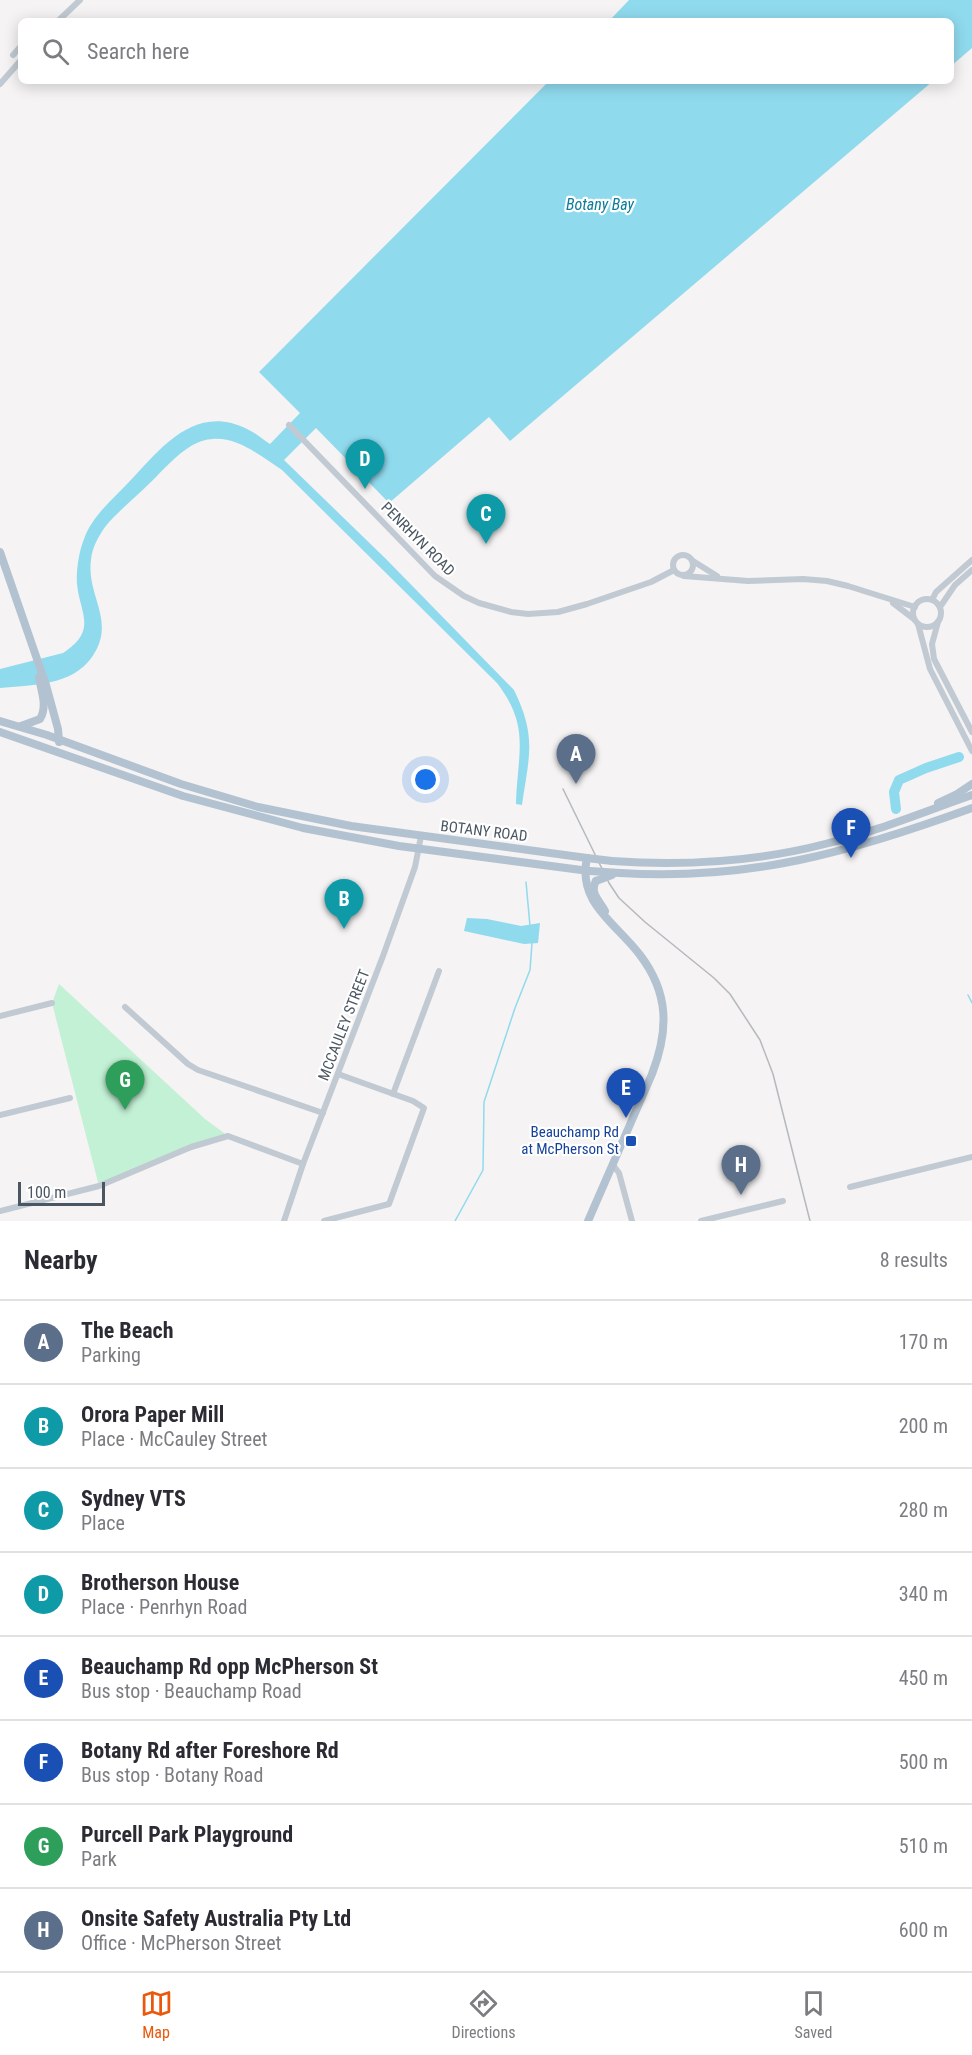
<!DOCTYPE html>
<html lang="en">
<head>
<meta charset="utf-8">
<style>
	:root { --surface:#fff; --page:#f7f7f7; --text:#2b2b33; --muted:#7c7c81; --line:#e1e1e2; --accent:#ea580c }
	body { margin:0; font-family:"Roboto Condensed",sans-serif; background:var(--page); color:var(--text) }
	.scale { position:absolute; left:18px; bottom:15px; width:87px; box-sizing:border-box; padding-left:6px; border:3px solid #4a5661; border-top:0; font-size:16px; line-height:21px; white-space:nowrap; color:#4a5661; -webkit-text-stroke:4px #fff; paint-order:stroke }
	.you { position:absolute; left:426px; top:780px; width:21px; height:21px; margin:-15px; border:4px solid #fff; border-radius:50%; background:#1a73e8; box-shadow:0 0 0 9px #1a73e833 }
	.badge { display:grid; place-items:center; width:39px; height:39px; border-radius:50%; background:var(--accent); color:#fff; font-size:20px; font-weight:700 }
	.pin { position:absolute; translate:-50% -50px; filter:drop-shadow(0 2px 3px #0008) }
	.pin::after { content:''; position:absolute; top:32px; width:21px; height:18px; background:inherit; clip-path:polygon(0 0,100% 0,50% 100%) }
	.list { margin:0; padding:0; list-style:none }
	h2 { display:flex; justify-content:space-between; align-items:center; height:78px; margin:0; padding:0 24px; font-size:26px }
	h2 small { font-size:20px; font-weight:400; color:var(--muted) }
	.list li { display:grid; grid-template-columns:39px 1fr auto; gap:18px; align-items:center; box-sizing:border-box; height:84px; padding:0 24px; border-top:2px solid var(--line) }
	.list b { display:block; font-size:22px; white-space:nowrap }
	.list p { margin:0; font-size:20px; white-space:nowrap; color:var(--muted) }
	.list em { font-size:20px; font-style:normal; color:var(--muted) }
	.icon { flex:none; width:33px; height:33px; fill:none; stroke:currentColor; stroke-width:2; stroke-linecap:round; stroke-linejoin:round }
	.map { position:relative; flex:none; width:972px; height:1221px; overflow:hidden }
	.search { position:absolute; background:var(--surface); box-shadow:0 3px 15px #0003; left:18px; right:18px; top:18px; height:66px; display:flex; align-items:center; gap:15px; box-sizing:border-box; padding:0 21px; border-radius:9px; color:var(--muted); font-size:22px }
	.sheet { height:750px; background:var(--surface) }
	nav { display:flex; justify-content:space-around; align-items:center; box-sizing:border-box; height:84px; border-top:2px solid var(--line); background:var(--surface); font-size:16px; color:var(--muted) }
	nav a { display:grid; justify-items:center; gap:3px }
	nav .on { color:var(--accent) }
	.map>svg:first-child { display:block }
	.green { fill:#c3f1d5 }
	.water { fill:#90daee }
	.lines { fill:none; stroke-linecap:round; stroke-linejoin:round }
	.stream { stroke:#90daee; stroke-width:1.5 }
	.river { stroke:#90daee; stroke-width:10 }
	.minor { stroke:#c1cad2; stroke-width:6 }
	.major { stroke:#b3c2d1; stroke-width:8 }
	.rail { stroke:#b5b8bd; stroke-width:1.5 }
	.major-bridge { stroke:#b3c2d1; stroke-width:8 }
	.transit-dot { fill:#1a4fb4; stroke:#fff; stroke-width:2 }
	.labels { text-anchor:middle; stroke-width:4.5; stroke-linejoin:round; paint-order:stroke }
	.street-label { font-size:15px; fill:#4a5661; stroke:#fff }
	.transit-label { font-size:15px; fill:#164399; stroke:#fff; text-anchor:end }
	.water-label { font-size:16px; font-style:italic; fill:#0c7c9b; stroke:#fff }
</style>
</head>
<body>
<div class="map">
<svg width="972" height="1221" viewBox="0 0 972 1221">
	<rect width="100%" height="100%" fill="#f5f3f3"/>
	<path class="green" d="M59 984 205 1119 228 1136 99 1186 52 1003Z"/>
	<g class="water">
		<path d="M629 0H972V48L951 66V21H609Z"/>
		<path d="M549 81H933L510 441 489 417 389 503 316 428 284 460 387 560 514 690C537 737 529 756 522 805L516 804V801C518 751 530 726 497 683L282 470C262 457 238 437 213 439 206 439 198 442 191 446 176 455 163 470 151 482 136 497 118 511 105 527 98 537 92 548 91 560 86 596 117 621 92 657 72 686 31 685 0 688V669L63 653C98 630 80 614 77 584 76 571 79 551 84 539 92 516 113 499 129 482 161 448 195 403 247 429 256 433 262 439 270 444L300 413 259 372Z"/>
		<path d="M467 918 487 919 521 926 540 923 538 943 524 944 464 931Z"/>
	</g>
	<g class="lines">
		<g class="stream">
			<path d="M526 882 530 926"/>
			<path d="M968 995 972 1003"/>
			<path d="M455 1221 483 1170 484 1102 515 1008 530 970 532 943"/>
		</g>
		<path class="river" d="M896 809 894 792 899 780 926 768 959 757"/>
		<g class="minor">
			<path d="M58 21 80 0"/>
			<path d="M13 55 21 46"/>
			<path d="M0 84 21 60"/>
			<path d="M289 425 435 576 464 596 479 603 511 612 528 614 558 612 587 604 651 582 674 570"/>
			<circle cx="683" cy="565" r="10"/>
			<path d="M693 561 717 576"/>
			<path d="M684 576 748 581 803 579 827 581 848 586 915 607"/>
			<circle cx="927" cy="613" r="14"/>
			<path d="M932 600 936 592 972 560"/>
			<path d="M893 603 914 619"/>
			<path d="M940 607 955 585 972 570"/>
			<path d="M938 622 932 644 934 659 972 732"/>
			<path d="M918 624 930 669 972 751"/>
			<path d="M125 1007 188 1064 198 1070 323 1113"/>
			<path d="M0 1016 52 1003"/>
			<path d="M393 1094 439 971"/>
			<path d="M0 1115 70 1098"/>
			<path d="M613 1165 619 1173 632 1221"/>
			<path d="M850 1187 972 1157"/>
			<path d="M0 1211 99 1186 191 1147 228 1136 303 1164"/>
			<path d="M284 1221 303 1164 383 956 415 867 421 836"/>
			<path d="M324 1221 389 1204 424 1108 413 1101 338 1074"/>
			<path d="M701 1221 783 1201"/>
		</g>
		<g class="major">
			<path d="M0 552 46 685 58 729 59 742"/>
			<path d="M0 721 47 735 181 784 258 807 351 826 587 858C577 903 616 923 640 955 669 993 669 1030 652 1074L588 1221"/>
			<path d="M21 726 40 719C48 706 41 691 39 677"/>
			<path d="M0 732 183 796 303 828 399 846 589 871"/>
			<path d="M938 803 957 794 972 784"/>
			<path d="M612 861C684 866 755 862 825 844 875 832 923 812 972 795"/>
			<path d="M620 873C750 881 851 852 972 808"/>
			<path d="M596 881C589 893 600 901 605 911"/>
		</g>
		<path class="rail" d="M563 789 609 883 619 898 645 922 714 978 730 994 760 1040 773 1074 810 1221"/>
		<g class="major-bridge">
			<path d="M587 858 612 861"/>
			<path d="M590 871 620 873"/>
			<path d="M596 881 612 875"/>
		</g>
	</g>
	<rect class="transit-dot" x="625" y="1135" width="12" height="12" rx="3"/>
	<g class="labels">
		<g class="street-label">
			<text transform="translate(418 539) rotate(45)" y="5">PENRHYN ROAD</text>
			<text transform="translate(484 831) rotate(7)" y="5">BOTANY ROAD</text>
			<text transform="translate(344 1025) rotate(-69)" y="5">MCCAULEY STREET</text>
		</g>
		<g class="transit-label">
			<text x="619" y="1137">Beauchamp Rd<tspan x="619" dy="17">at McPherson St</tspan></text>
		</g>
		<g class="water-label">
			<text x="600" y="210">Botany Bay</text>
		</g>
	</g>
</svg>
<div class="scale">100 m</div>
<div class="you"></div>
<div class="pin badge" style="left:576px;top:784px;background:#5c6f8a">A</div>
<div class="pin badge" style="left:344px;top:929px;background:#0f9aa8">B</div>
<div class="pin badge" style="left:486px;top:544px;background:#0f9aa8">C</div>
<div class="pin badge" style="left:365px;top:489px;background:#0f9aa8">D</div>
<div class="pin badge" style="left:626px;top:1118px;background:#1a4fb4">E</div>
<div class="pin badge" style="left:851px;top:858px;background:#1a4fb4">F</div>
<div class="pin badge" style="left:125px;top:1110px;background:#2e9e5b">G</div>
<div class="pin badge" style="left:741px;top:1195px;background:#5c6f8a">H</div>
<div class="search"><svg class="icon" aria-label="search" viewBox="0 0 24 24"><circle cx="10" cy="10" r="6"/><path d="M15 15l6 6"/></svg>Search here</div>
</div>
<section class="sheet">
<h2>Nearby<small>8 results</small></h2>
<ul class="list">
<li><span class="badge" style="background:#5c6f8a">A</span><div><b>The Beach</b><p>Parking</p></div><em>170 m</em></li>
<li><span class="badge" style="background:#0f9aa8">B</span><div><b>Orora Paper Mill</b><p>Place · McCauley Street</p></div><em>200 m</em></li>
<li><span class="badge" style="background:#0f9aa8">C</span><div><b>Sydney VTS</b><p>Place</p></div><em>280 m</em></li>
<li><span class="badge" style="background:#0f9aa8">D</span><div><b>Brotherson House</b><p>Place · Penrhyn Road</p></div><em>340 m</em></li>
<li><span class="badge" style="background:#1a4fb4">E</span><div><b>Beauchamp Rd opp McPherson St</b><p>Bus stop · Beauchamp Road</p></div><em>450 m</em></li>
<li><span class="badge" style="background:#1a4fb4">F</span><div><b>Botany Rd after Foreshore Rd</b><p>Bus stop · Botany Road</p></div><em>500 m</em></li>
<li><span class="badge" style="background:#2e9e5b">G</span><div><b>Purcell Park Playground</b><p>Park</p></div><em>510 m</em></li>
<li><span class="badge" style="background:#5c6f8a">H</span><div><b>Onsite Safety Australia Pty Ltd</b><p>Office · McPherson Street</p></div><em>600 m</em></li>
</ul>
</section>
<nav>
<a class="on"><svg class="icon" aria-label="map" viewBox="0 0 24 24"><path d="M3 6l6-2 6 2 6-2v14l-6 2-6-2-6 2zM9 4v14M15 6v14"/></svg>Map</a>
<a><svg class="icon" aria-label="directions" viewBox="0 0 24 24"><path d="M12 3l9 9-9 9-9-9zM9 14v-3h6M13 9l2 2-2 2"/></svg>Directions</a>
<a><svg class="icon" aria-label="saved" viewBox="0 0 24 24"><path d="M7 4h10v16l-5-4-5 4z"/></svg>Saved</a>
</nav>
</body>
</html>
